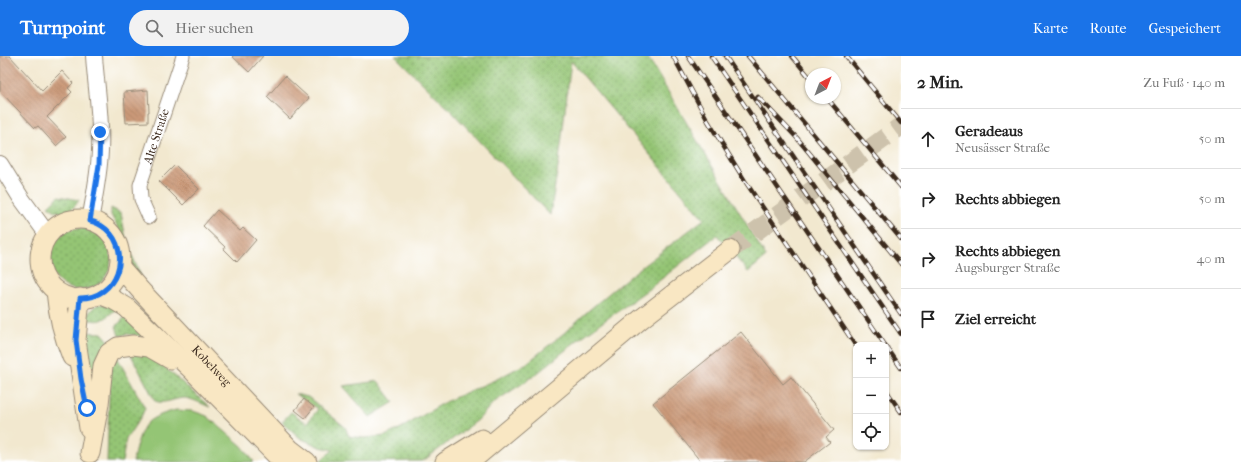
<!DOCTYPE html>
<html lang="de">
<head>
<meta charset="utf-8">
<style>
	:root { --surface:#fff; --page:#f2f2f2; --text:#222; --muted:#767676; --line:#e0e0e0; --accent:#1a73e8 }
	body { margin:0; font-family:"IM FELL French Canon",serif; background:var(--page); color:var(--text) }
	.controls { position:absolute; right:12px; bottom:12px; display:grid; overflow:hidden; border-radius:8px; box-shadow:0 1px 3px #0004 }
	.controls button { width:36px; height:36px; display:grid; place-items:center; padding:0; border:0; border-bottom:1px solid var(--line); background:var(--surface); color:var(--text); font:20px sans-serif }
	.compass { position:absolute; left:805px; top:12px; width:36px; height:36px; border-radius:50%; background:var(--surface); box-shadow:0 1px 3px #0004; rotate:42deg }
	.stop { position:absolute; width:12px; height:12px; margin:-9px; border:3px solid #1a73e8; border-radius:50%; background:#fff }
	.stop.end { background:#1a73e8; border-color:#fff; box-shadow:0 1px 4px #0008 }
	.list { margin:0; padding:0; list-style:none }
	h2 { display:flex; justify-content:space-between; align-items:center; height:52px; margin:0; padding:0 16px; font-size:17px }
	h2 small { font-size:13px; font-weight:400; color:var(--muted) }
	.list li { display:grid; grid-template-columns:26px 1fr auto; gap:12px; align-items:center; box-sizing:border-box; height:60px; padding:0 16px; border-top:1px solid var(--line) }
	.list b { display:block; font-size:15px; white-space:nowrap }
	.list p { margin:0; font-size:13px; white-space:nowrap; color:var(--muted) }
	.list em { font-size:13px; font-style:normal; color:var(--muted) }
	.icon { flex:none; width:22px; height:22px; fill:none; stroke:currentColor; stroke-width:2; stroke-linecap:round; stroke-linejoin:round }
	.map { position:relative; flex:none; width:901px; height:406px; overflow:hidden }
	header { display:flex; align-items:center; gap:24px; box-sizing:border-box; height:56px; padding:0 20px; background:var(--accent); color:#fff }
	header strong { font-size:19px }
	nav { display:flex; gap:22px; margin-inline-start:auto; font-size:14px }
	.search { width:280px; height:36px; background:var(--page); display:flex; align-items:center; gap:10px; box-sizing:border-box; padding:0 14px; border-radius:22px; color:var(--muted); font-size:15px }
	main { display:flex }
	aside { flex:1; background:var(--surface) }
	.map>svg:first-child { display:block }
	.grass { fill:url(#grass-dots); stroke:#68784a }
	.park { fill:#94c575; stroke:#68784a }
	.building { fill:url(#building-back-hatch) }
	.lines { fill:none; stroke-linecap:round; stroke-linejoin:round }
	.secondary-tunnel { stroke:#cdc2ac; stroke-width:19; stroke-dasharray:19 10; stroke-linecap:butt }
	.minor-casing { stroke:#968976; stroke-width:15 }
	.tertiary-casing { stroke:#968976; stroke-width:18 }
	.secondary-casing { stroke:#968976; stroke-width:21 }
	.minor { stroke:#fff; stroke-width:13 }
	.tertiary { stroke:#fff; stroke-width:16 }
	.secondary { stroke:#f9e7c3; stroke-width:19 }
	.rail-casing { stroke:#3b2a1e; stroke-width:4.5 }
	.rail { stroke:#fff; stroke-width:3; stroke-dasharray:9; stroke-linecap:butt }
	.route { stroke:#1a73e8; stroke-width:5 }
	.labels { text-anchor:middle; stroke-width:4; stroke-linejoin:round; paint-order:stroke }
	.street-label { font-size:12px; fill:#3b2a1e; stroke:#fff }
</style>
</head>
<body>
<header>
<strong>Turnpoint</strong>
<div class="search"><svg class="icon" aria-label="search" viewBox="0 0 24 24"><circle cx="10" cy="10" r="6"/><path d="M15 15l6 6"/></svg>Hier suchen</div>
<nav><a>Karte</a><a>Route</a><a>Gespeichert</a></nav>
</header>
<main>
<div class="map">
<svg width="901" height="406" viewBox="0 0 901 406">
	<defs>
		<pattern id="grass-dots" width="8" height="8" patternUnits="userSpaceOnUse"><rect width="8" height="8" fill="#94c575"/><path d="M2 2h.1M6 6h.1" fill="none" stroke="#7aa05f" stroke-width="1.8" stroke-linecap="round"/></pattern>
		<pattern id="building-back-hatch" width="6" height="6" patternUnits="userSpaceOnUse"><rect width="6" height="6" fill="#cb9978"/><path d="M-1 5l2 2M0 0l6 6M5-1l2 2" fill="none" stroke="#a67d62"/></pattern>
	</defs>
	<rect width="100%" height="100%" fill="#fff"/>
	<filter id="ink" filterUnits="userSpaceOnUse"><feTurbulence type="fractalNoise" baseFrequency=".025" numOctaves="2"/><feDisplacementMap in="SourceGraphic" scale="8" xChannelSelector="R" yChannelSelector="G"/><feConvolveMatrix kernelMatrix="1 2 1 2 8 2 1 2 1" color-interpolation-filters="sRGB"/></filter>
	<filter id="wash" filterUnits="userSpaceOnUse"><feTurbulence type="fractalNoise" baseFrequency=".012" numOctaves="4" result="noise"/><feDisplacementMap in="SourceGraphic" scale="16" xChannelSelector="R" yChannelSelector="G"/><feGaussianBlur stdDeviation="0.9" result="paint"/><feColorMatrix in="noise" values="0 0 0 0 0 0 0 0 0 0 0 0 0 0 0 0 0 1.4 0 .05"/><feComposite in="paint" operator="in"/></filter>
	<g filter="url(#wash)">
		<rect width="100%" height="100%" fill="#f2e8cf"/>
		<g class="grass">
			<path d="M395 0H647L766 201 748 216 717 179 650 232 579 283 534 320 493 347 478 364 423 405 322 406 320 405 333 394 320 391 300 382 282 366 291 356 307 367 318 353 295 338 308 341 345 371 349 380 364 382 385 380 403 371 447 345 497 323 527 307 564 277 589 254 626 223 704 163 571 5 559 105 550 159 452 56Z"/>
			<path d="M59 140 79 144C70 159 61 160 48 150Z"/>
			<path d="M111 152 121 157 127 188 141 220 138 225 129 207 124 183 111 159Z"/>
			<circle cx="80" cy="203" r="31"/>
			<path d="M99 248 107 249 116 253C103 264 103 267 85 263 89 257 92 251 99 248Z"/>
			<path d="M126 260 145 278 142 280 127 278 119 280 116 270Z"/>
			<path d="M83 276 102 277 109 285 104 292 95 327 91 320Z"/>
			<path d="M129 295 148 298 161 308 210 351C202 348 193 343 185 342 175 342 164 349 155 345Z"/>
			<path d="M117 301 145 352 142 359 126 383 122 406H107L110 312Z"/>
			<path d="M378 325 394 346 370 361 343 330Z"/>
		</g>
		<path class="park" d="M176 354 193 355 207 360 242 390 254 406H133C134 396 140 374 147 367 154 360 166 357 176 354Z"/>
		<g id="blocks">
			<g class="building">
				<path d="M0 0H10L42 35 62 15 73 27 68 32 72 36 47 61 66 81 56 90 38 70 35 72 0 35Z"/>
				<path d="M232 0H263L249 16Z"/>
				<path d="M285 20 309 42 290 63 267 41Z"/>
				<path d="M148 34 149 56H148V66L126 67 124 36Z"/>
				<path d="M175 109 199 133 183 149 159 125Z"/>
				<path d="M217 154 240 175 243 172 256 184 237 206 224 193 225 191 203 170Z"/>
				<path d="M741 276 783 328 791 321 834 374 826 381 830 386 804 406H701L653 347Z"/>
				<path d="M304 343 314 351 305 362 295 354Z"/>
			</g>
		</g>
	</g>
	<g filter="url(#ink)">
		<use href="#blocks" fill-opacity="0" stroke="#968976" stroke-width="1"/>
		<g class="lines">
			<path class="secondary-tunnel" d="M730 194 901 70"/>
			<defs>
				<g id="minor">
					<path id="s1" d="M149 161 141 143 140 129 183 0"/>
				</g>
				<g id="tertiary">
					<path d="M0 108 21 142 48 179"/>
					<path d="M90 165C94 142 99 119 100 95 102 63 96 31 94 0"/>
				</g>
				<g id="secondary">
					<circle cx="80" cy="203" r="40"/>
					<path id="s2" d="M119 210 141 235 290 393 307 406"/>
					<path d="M56 235C58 258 63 279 72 301"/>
					<path d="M99 238 114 244 126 251 194 316 276 399 285 406"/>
					<path d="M80 242 76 284 89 372"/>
					<path d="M90 397 99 348 103 310 109 297 118 291 133 289 149 291 170 303"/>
					<path d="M445 406 482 383"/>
					<path d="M470 406 641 263 730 194"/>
				</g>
			</defs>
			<use href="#minor" class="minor-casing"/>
			<use href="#tertiary" class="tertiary-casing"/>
			<use href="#secondary" class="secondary-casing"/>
			<use href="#minor" class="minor"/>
			<use href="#tertiary" class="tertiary"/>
			<use href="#secondary" class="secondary"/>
			<defs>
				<g id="rail">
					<path d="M673 0 708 65 745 125 856 290"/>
					<path d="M688 0 885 289"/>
					<path d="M711 0 901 278"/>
					<path d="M725 0 901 258"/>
					<path d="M748 0 901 183"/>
					<path d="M792 0 811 23"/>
					<path d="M846 0 901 67"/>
					<path d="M758 41 797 82 901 208"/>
					<path d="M827 42 901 131"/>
					<path d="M886 290 901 312"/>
					<path d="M886 334 901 356"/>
				</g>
			</defs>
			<use href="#rail" class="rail-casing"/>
			<use href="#rail" class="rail"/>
		</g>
	</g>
	<g class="lines" filter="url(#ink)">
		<path class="route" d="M87 352 81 323 76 284 80 242C117 243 133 196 106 173 101 169 96 166 90 165L99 109 100 76"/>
	</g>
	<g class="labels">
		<g class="street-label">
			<text dy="4" stroke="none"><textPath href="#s1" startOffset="85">Alte Straße</textPath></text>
			<text dy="4" stroke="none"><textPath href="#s2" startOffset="136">Kobelweg</textPath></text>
		</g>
	</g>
</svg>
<div class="controls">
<button>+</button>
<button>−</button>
<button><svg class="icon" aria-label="locate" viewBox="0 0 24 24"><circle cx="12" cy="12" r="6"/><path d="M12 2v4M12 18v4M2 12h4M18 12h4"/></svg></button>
</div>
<svg class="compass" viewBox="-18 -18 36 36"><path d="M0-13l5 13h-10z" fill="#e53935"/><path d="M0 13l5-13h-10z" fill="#767676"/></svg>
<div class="stop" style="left:87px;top:352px"></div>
<div class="stop end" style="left:100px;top:76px"></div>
</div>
<aside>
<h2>2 Min.<small>Zu Fuß · 140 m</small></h2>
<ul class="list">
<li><svg class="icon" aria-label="ahead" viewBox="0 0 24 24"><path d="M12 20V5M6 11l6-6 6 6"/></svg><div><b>Geradeaus</b><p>Neusässer Straße</p></div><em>50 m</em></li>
<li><svg class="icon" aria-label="right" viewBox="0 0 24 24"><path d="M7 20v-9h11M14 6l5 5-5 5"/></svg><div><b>Rechts abbiegen</b></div><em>50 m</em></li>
<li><svg class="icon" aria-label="right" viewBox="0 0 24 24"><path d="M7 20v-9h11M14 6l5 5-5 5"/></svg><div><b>Rechts abbiegen</b><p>Augsburger Straße</p></div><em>40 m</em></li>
<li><svg class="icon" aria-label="arrive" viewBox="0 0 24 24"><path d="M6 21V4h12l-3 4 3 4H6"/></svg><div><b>Ziel erreicht</b></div></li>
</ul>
</aside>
</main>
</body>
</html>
